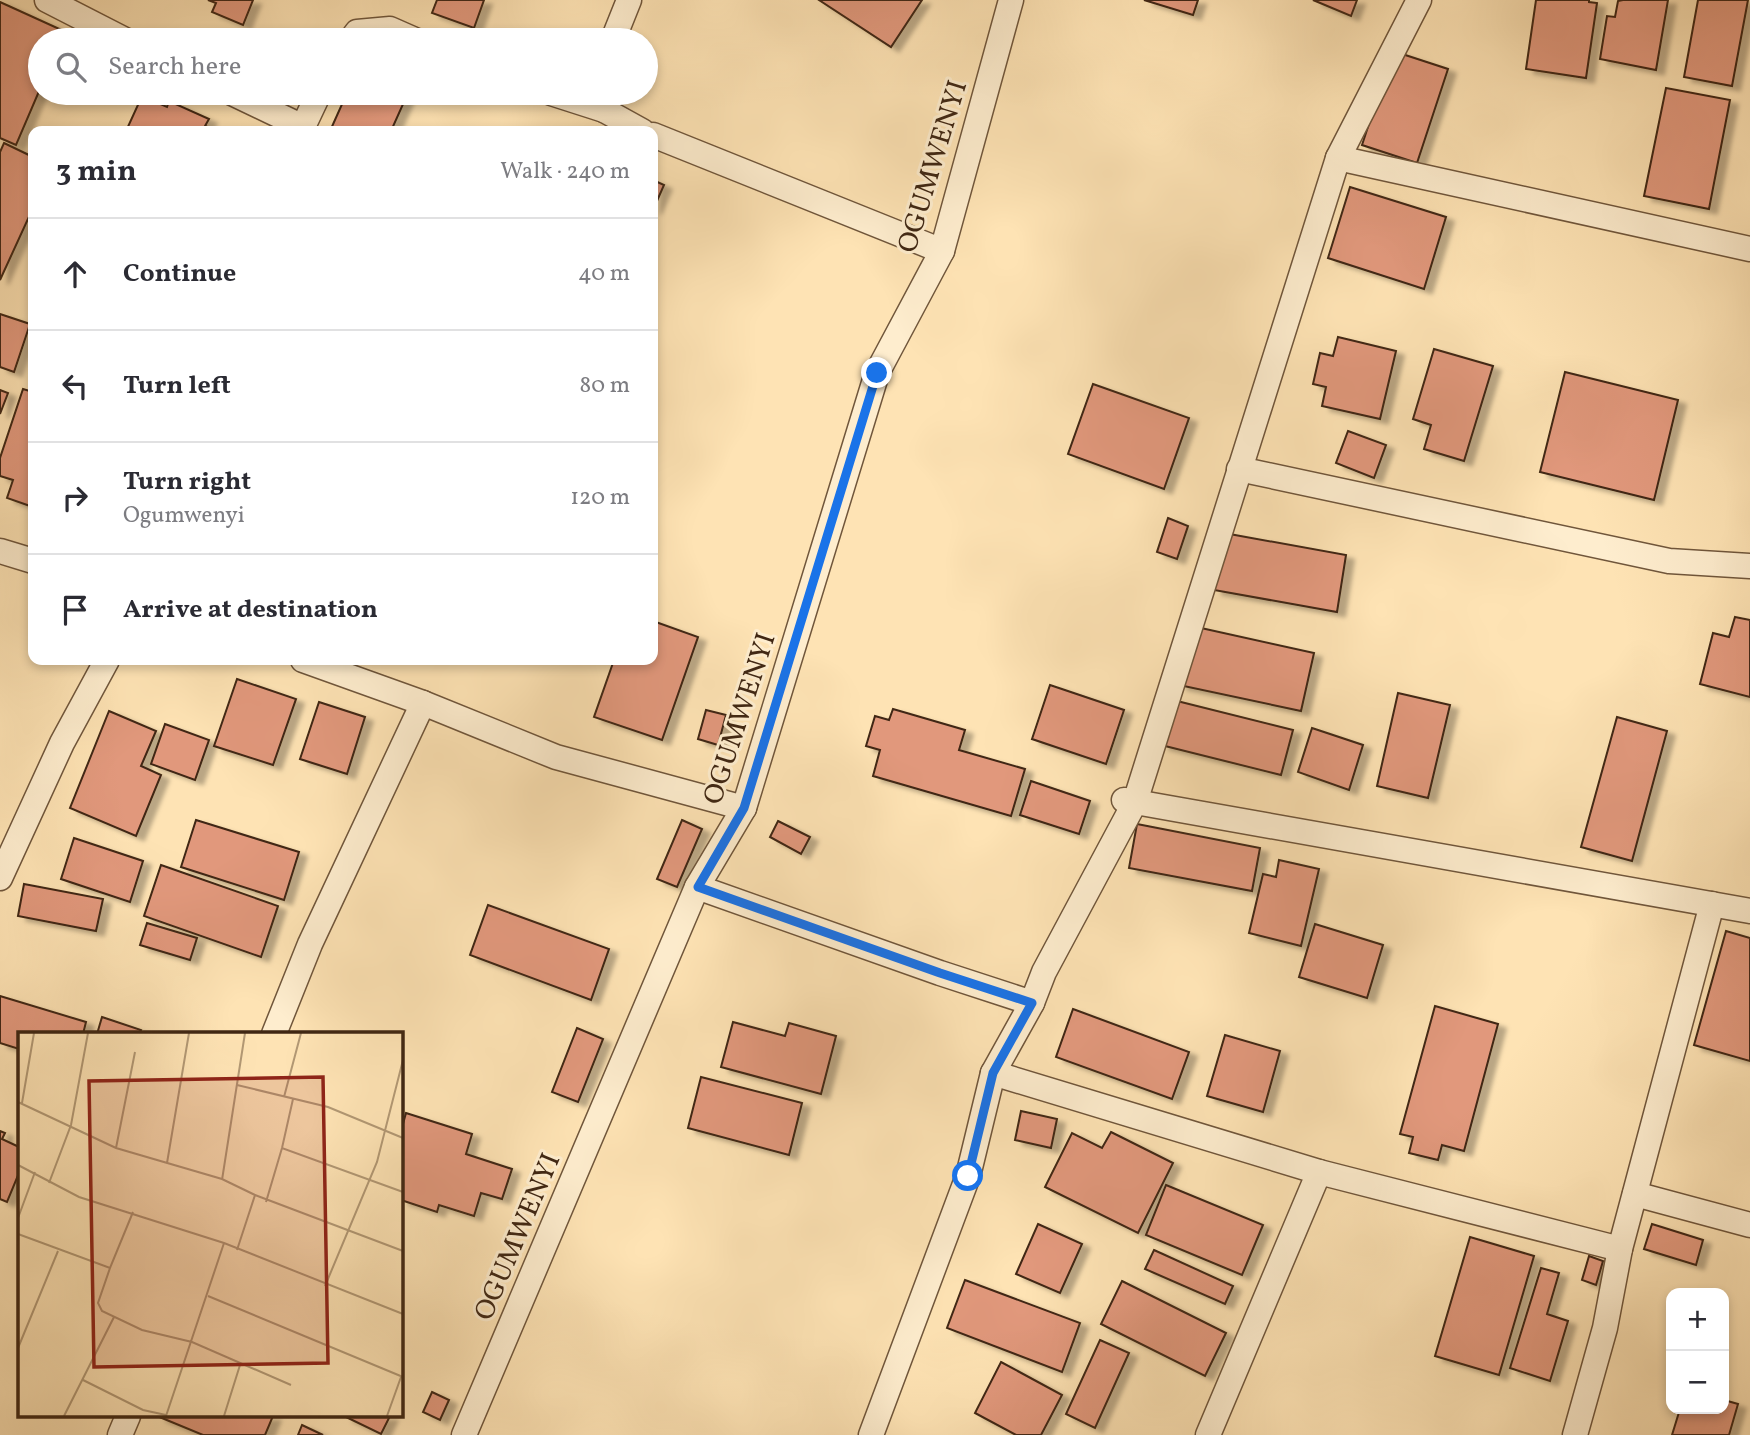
<!DOCTYPE html>
<html lang="en">
<head>
<meta charset="utf-8">
<style>
	:root { --surface:#fff; --page:#f2f2f3; --text:#2b2b33; --muted:#7c7c81; --line:#e1e1e2 }
	body { margin:0; font-family:Vollkorn,serif; background:var(--page); color:var(--text) }
	.controls { position:absolute; right:21px; bottom:21px; display:grid; overflow:hidden; border-radius:14px; box-shadow:0 4px 10px #0003 }
	.controls button { width:63px; height:63px; display:grid; place-items:center; padding:0; border:0; border-bottom:2px solid var(--line); background:var(--surface); color:var(--text); font:35px sans-serif }
	.stop { position:absolute; width:21px; height:21px; margin:-16px; border:5px solid #1a73e8; border-radius:50%; background:#fff }
	.stop.end { background:#1a73e8; border-color:#fff; box-shadow:0 2px 7px #0008 }
	.list { margin:0; padding:0; list-style:none }
	h2 { display:flex; justify-content:space-between; align-items:center; height:91px; margin:0; padding:0 28px; font-size:30px }
	h2 small { font-size:23px; font-weight:400; color:var(--muted) }
	.list li { display:grid; grid-template-columns:46px 1fr auto; gap:21px; align-items:center; box-sizing:border-box; height:112px; padding:0 28px; border-top:2px solid var(--line) }
	.list b { display:block; font-size:26px; white-space:nowrap }
	.list p { margin:0; font-size:23px; white-space:nowrap; color:var(--muted) }
	.list em { font-size:23px; font-style:normal; color:var(--muted) }
	.icon { flex:none; width:38px; height:38px; fill:none; stroke:currentColor; stroke-width:2; stroke-linecap:round; stroke-linejoin:round }
	.map { position:relative; flex:none; width:1750px; height:1435px; overflow:hidden }
	.search { position:absolute; background:var(--surface); box-shadow:0 4px 10px #0003; left:28px; top:28px; width:630px; height:77px; display:flex; align-items:center; gap:18px; box-sizing:border-box; padding:0 24px; border-radius:38px; color:var(--muted); font-size:26px }
	.panel { position:absolute; background:var(--surface); box-shadow:0 4px 10px #0003; left:28px; top:126px; width:630px; height:539px; border-radius:14px }
	.map>svg:first-child { display:block }
	.building { fill:#e1987c; stroke:#402713; stroke-width:2; filter:url(#shadow) }
	.lines { fill:none; stroke-linecap:round; stroke-linejoin:round }
	.street-casing { stroke:#70563b; stroke-width:27 }
	.street { stroke:#feedce; stroke-width:24 }
	.route { stroke:#1a73e8; stroke-width:9 }
	.labels { text-anchor:middle; stroke-width:6; stroke-linejoin:round; paint-order:stroke }
	.street-label { font-size:28px; fill:#402713; stroke:#feedce }
	.inset-road { fill:none; stroke:#b29874; stroke-width:2 }
	.view { fill:#8f2418; fill-opacity:0.15; stroke:#8f2418; stroke-width:3.5 }
	.inset-edge { fill:none; stroke:#402713; stroke-width:3.5 }
</style>
</head>
<body>
<div class="map">
<svg width="1750" height="1435" viewBox="0 0 1750 1435">
	<defs>
		<filter id="shadow"><feDropShadow dx="8" dy="4.5" stdDeviation="2" flood-color="#0004"/></filter>
	</defs>
	<rect width="100%" height="100%" fill="#fee3b4"/>
	<filter id="stains"><feTurbulence type="fractalNoise" baseFrequency=".00286" numOctaves="4"/><feColorMatrix values="0 0 0 0 .2 0 0 0 0 .09 0 0 0 0 .02 0 0 0 .5 -.17"/></filter>
	<radialGradient id="worn" r=".72"><stop offset=".6" stop-color="#630" stop-opacity="0"/><stop offset="1" stop-color="#630" stop-opacity=".3"/></radialGradient>
	<g class="building">
		<path d="M208 0H253L243 25 212 12 216 3Z"/>
		<path d="M437 0H484L474 28 432 13Z"/>
		<path d="M819 0H922L891 47Z"/>
		<path d="M1144 0H1198L1193 15Z"/>
		<path d="M1313 0H1357L1351 16Z"/>
		<path d="M1536 0H1589V2L1597 3 1586 78 1526 69Z"/>
		<path d="M1623 0H1668L1656 70 1600 59 1607 16 1615 17 1618 1Z"/>
		<path d="M1698 0H1748L1732 86 1684 77Z"/>
		<path d="M0 2 66 32 62 40H40V89L16 145 0 138Z"/>
		<path d="M1393 51 1448 69 1417 163 1362 145Z"/>
		<path d="M1666 88 1730 100 1709 209 1644 196Z"/>
		<path d="M347 93H408L391 131H330Z"/>
		<path d="M142 96 167 107 169 101 209 119 205 126 217 131H126Z"/>
		<path d="M4 143 33 157V208L0 280V152Z"/>
		<path d="M653 180 664 185 653 210Z"/>
		<path d="M1350 187 1446 217 1424 289 1328 258Z"/>
		<path d="M0 314 30 324 14 372 0 367Z"/>
		<path d="M1338 337 1396 351 1380 419 1322 406 1326 387 1313 384 1320 353 1333 356Z"/>
		<path d="M1434 349 1493 366 1464 461 1424 449 1431 425 1413 419Z"/>
		<path d="M1565 372 1678 400 1654 500 1540 472Z"/>
		<path d="M1093 384 1189 418 1164 489 1068 454Z"/>
		<path d="M23 389 33 392V507L7 498 13 480 0 476V458Z"/>
		<path d="M0 390 8 393 0 414Z"/>
		<path d="M1348 431 1386 445 1374 478 1336 463Z"/>
		<path d="M1168 518 1188 526 1177 559 1157 552Z"/>
		<path d="M1224 533 1346 555 1337 612 1214 590Z"/>
		<path d="M1735 617 1750 620V697L1700 684 1713 633 1729 637Z"/>
		<path d="M653 621 698 637 662 740 594 717 614 660H653Z"/>
		<path d="M1192 626 1314 653 1301 711 1179 685Z"/>
		<path d="M237 679 296 699 273 765 214 746Z"/>
		<path d="M1050 685 1124 710 1106 764 1032 739Z"/>
		<path d="M1398 693 1450 705 1428 798 1377 786Z"/>
		<path d="M1173 700 1293 730 1281 775 1161 745Z"/>
		<path d="M319 702 365 717 347 774 300 759Z"/>
		<path d="M893 709 965 730 959 750 1025 769 1011 816 873 776 880 750 866 746 875 716 889 720Z"/>
		<path d="M706 710 726 715 718 745 698 739Z"/>
		<path d="M109 711 156 731 141 766 161 775 136 836 70 808Z"/>
		<path d="M1617 717 1667 731 1632 861 1581 847Z"/>
		<path d="M165 724 209 740 195 780 151 764Z"/>
		<path d="M1312 728 1363 745 1349 790 1298 772Z"/>
		<path d="M1031 781 1090 801 1079 834 1020 815Z"/>
		<path d="M196 820 299 852 284 900 181 867Z"/>
		<path d="M682 820 702 829 677 887 657 879Z"/>
		<path d="M778 821 810 837 801 854 770 837Z"/>
		<path d="M1137 824 1260 848 1252 891 1129 868Z"/>
		<path d="M74 838 143 861 130 902 61 879Z"/>
		<path d="M1279 860 1319 869 1301 946 1249 933 1263 874 1276 877Z"/>
		<path d="M161 865 278 906 261 957 144 916Z"/>
		<path d="M24 884 103 899 96 931 18 916Z"/>
		<path d="M488 905 609 949 591 1000 470 955Z"/>
		<path d="M147 923 197 938 190 960 140 945Z"/>
		<path d="M1315 924 1383 945 1367 998 1299 977Z"/>
		<path d="M1726 931 1750 938V1061L1694 1045Z"/>
		<path d="M0 996 86 1022 83 1034H19V1049L0 1043Z"/>
		<path d="M1435 1006 1498 1024 1464 1151 1442 1145 1438 1160 1409 1153 1413 1137 1400 1134Z"/>
		<path d="M1073 1009 1189 1052 1172 1099 1056 1057Z"/>
		<path d="M102 1017 141 1030 139 1034H97Z"/>
		<path d="M733 1022 785 1036 789 1023 836 1036 821 1094 721 1067Z"/>
		<path d="M577 1028 603 1039 578 1102 552 1092Z"/>
		<path d="M1225 1035 1280 1051 1263 1112 1207 1096Z"/>
		<path d="M701 1077 802 1103 789 1155 688 1128Z"/>
		<path d="M1021 1111 1057 1119 1051 1148 1015 1140Z"/>
		<path d="M406 1113 472 1134 466 1154 512 1169 502 1199 481 1193 474 1216 439 1205 437 1212 401 1200V1131Z"/>
		<path d="M0 1131 5 1133 2 1139 19 1147V1173L7 1202 0 1199Z"/>
		<path d="M1111 1132 1173 1163 1138 1233 1045 1187 1072 1133 1102 1148Z"/>
		<path d="M1166 1185 1263 1225 1242 1275 1146 1235Z"/>
		<path d="M1038 1224 1082 1244 1060 1293 1016 1274Z"/>
		<path d="M1652 1224 1703 1240 1696 1265 1644 1249Z"/>
		<path d="M1470 1237 1534 1256 1499 1375 1435 1356Z"/>
		<path d="M1154 1250 1233 1286 1225 1304 1145 1269Z"/>
		<path d="M1589 1256 1603 1261 1596 1285 1582 1280Z"/>
		<path d="M1541 1268 1559 1273 1547 1314 1568 1321 1550 1381 1510 1368Z"/>
		<path d="M965 1280 1080 1323 1062 1372 947 1328Z"/>
		<path d="M1122 1281 1226 1333 1205 1376 1101 1324Z"/>
		<path d="M1100 1340 1129 1353 1095 1428 1066 1414Z"/>
		<path d="M1001 1362 1062 1395 1041 1435H1016L975 1413Z"/>
		<path d="M432 1392 449 1400 440 1420 423 1412Z"/>
		<path d="M1724 1400 1738 1404 1729 1435H1672L1680 1409H1724Z"/>
		<path d="M157 1416H273L265 1435H203Z"/>
		<path d="M344 1416H390L381 1434Z"/>
		<path d="M302 1425 323 1435H298Z"/>
	</g>
	<g class="lines">
		<defs>
			<g id="street">
				<path d="M47 0 125 40"/>
				<path d="M351 40 357 32 390 29 415 40"/>
				<path d="M613 40 629 0"/>
				<path d="M232 93 303 127"/>
				<path d="M551 93 604 110"/>
				<path d="M604 93V110L642 131"/>
				<path d="M301 131 319 93"/>
				<path d="M653 135 942 251"/>
				<path d="M1338 158 1750 249"/>
				<path d="M1239 469 1669 561 1750 566"/>
				<path d="M0 551 33 561"/>
				<path d="M303 660 423 703 556 757 744 808"/>
				<path d="M1131 801 1124 800 1750 911"/>
				<path d="M0 878 62 743 107 660"/>
				<path d="M697 887 940 973 1032 1003 1044 972 1135 802 1338 158 1419 0"/>
				<path d="M274 1034 310 944 423 703"/>
				<path d="M993 1073 1319 1172 1208 1435"/>
				<path d="M1319 1172 1620 1249"/>
				<path d="M1635 1194 1750 1225"/>
				<path d="M120 1435 128 1416"/>
				<path d="M464 1435 697 887 744 808 877 373 942 251 1011 0"/>
				<path d="M871 1435 968 1176 993 1073 1032 1003"/>
				<path d="M1575 1435 1605 1328 1620 1249 1712 904"/>
			</g>
		</defs>
		<use href="#street" class="street-casing"/>
		<use href="#street" class="street"/>
	</g>
	<g class="lines">
		<path class="route" d="M877 373 744 808 698 887 940 973 1032 1003 993 1073 968 1176"/>
	</g>
	<g class="labels">
		<g class="street-label">
			<text transform="translate(931 166) rotate(-73)" y="10">OGUMWENYI</text>
			<text transform="translate(738 718) rotate(-72)" y="10">OGUMWENYI</text>
			<text transform="translate(516 1236) rotate(-67)" y="10">OGUMWENYI</text>
		</g>
	</g>
	<g transform="translate(18 1032)">
		<rect width="385" height="385" fill="#fee3b4"/>
		<path class="inset-road" d="M219 53 310 75 385 106M266 65 283 1M0 70 98 116 204 147 237 163 219 218M4 71 16 1M98 116 117 20M264 116 275 67M149 131 171 1M0 133 61 165 206 211 385 282M204 148 227 1M31 151 53 93 70 1M237 163 385 219M248 170 264 116 385 160M0 186 17 140M0 202 92 236 115 180M92 236 80 271 84 279 124 298 174 310 273 353M307 254 359 130 385 28M190 264 385 345M0 316 40 219M65 348 125 378 148 383M46 384 96 285M148 384 206 211M206 384 222 333M369 384 383 345"/>
		<path class="view" d="M305 45 310 331 76 335 71 49Z"/>
		<rect width="385" height="385" class="inset-edge"/>
	</g>
	<rect width="100%" height="100%" filter="url(#stains)"/>
	<rect width="100%" height="100%" fill="url(#worn)"/>
</svg>
<div class="controls">
<button>+</button>
<button>−</button>
</div>
<div class="stop" style="left:968px;top:1176px"></div>
<div class="stop end" style="left:877px;top:373px"></div>
<div class="search"><svg class="icon" aria-label="search" viewBox="0 0 24 24"><circle cx="10" cy="10" r="6"/><path d="M15 15l6 6"/></svg>Search here</div>
<section class="panel">
<h2>3 min<small>Walk · 240 m</small></h2>
<ul class="list">
<li><svg class="icon" aria-label="ahead" viewBox="0 0 24 24"><path d="M12 20V5M6 11l6-6 6 6"/></svg><div><b>Continue</b></div><em>40 m</em></li>
<li><svg class="icon" aria-label="left" viewBox="0 0 24 24"><path d="M17 20v-9H6M10 6l-5 5 5 5"/></svg><div><b>Turn left</b></div><em>80 m</em></li>
<li><svg class="icon" aria-label="right" viewBox="0 0 24 24"><path d="M7 20v-9h11M14 6l5 5-5 5"/></svg><div><b>Turn right</b><p>Ogumwenyi</p></div><em>120 m</em></li>
<li><svg class="icon" aria-label="arrive" viewBox="0 0 24 24"><path d="M6 21V4h12l-3 4 3 4H6"/></svg><div><b>Arrive at destination</b></div></li>
</ul>
</section>
</div>
</body>
</html>
